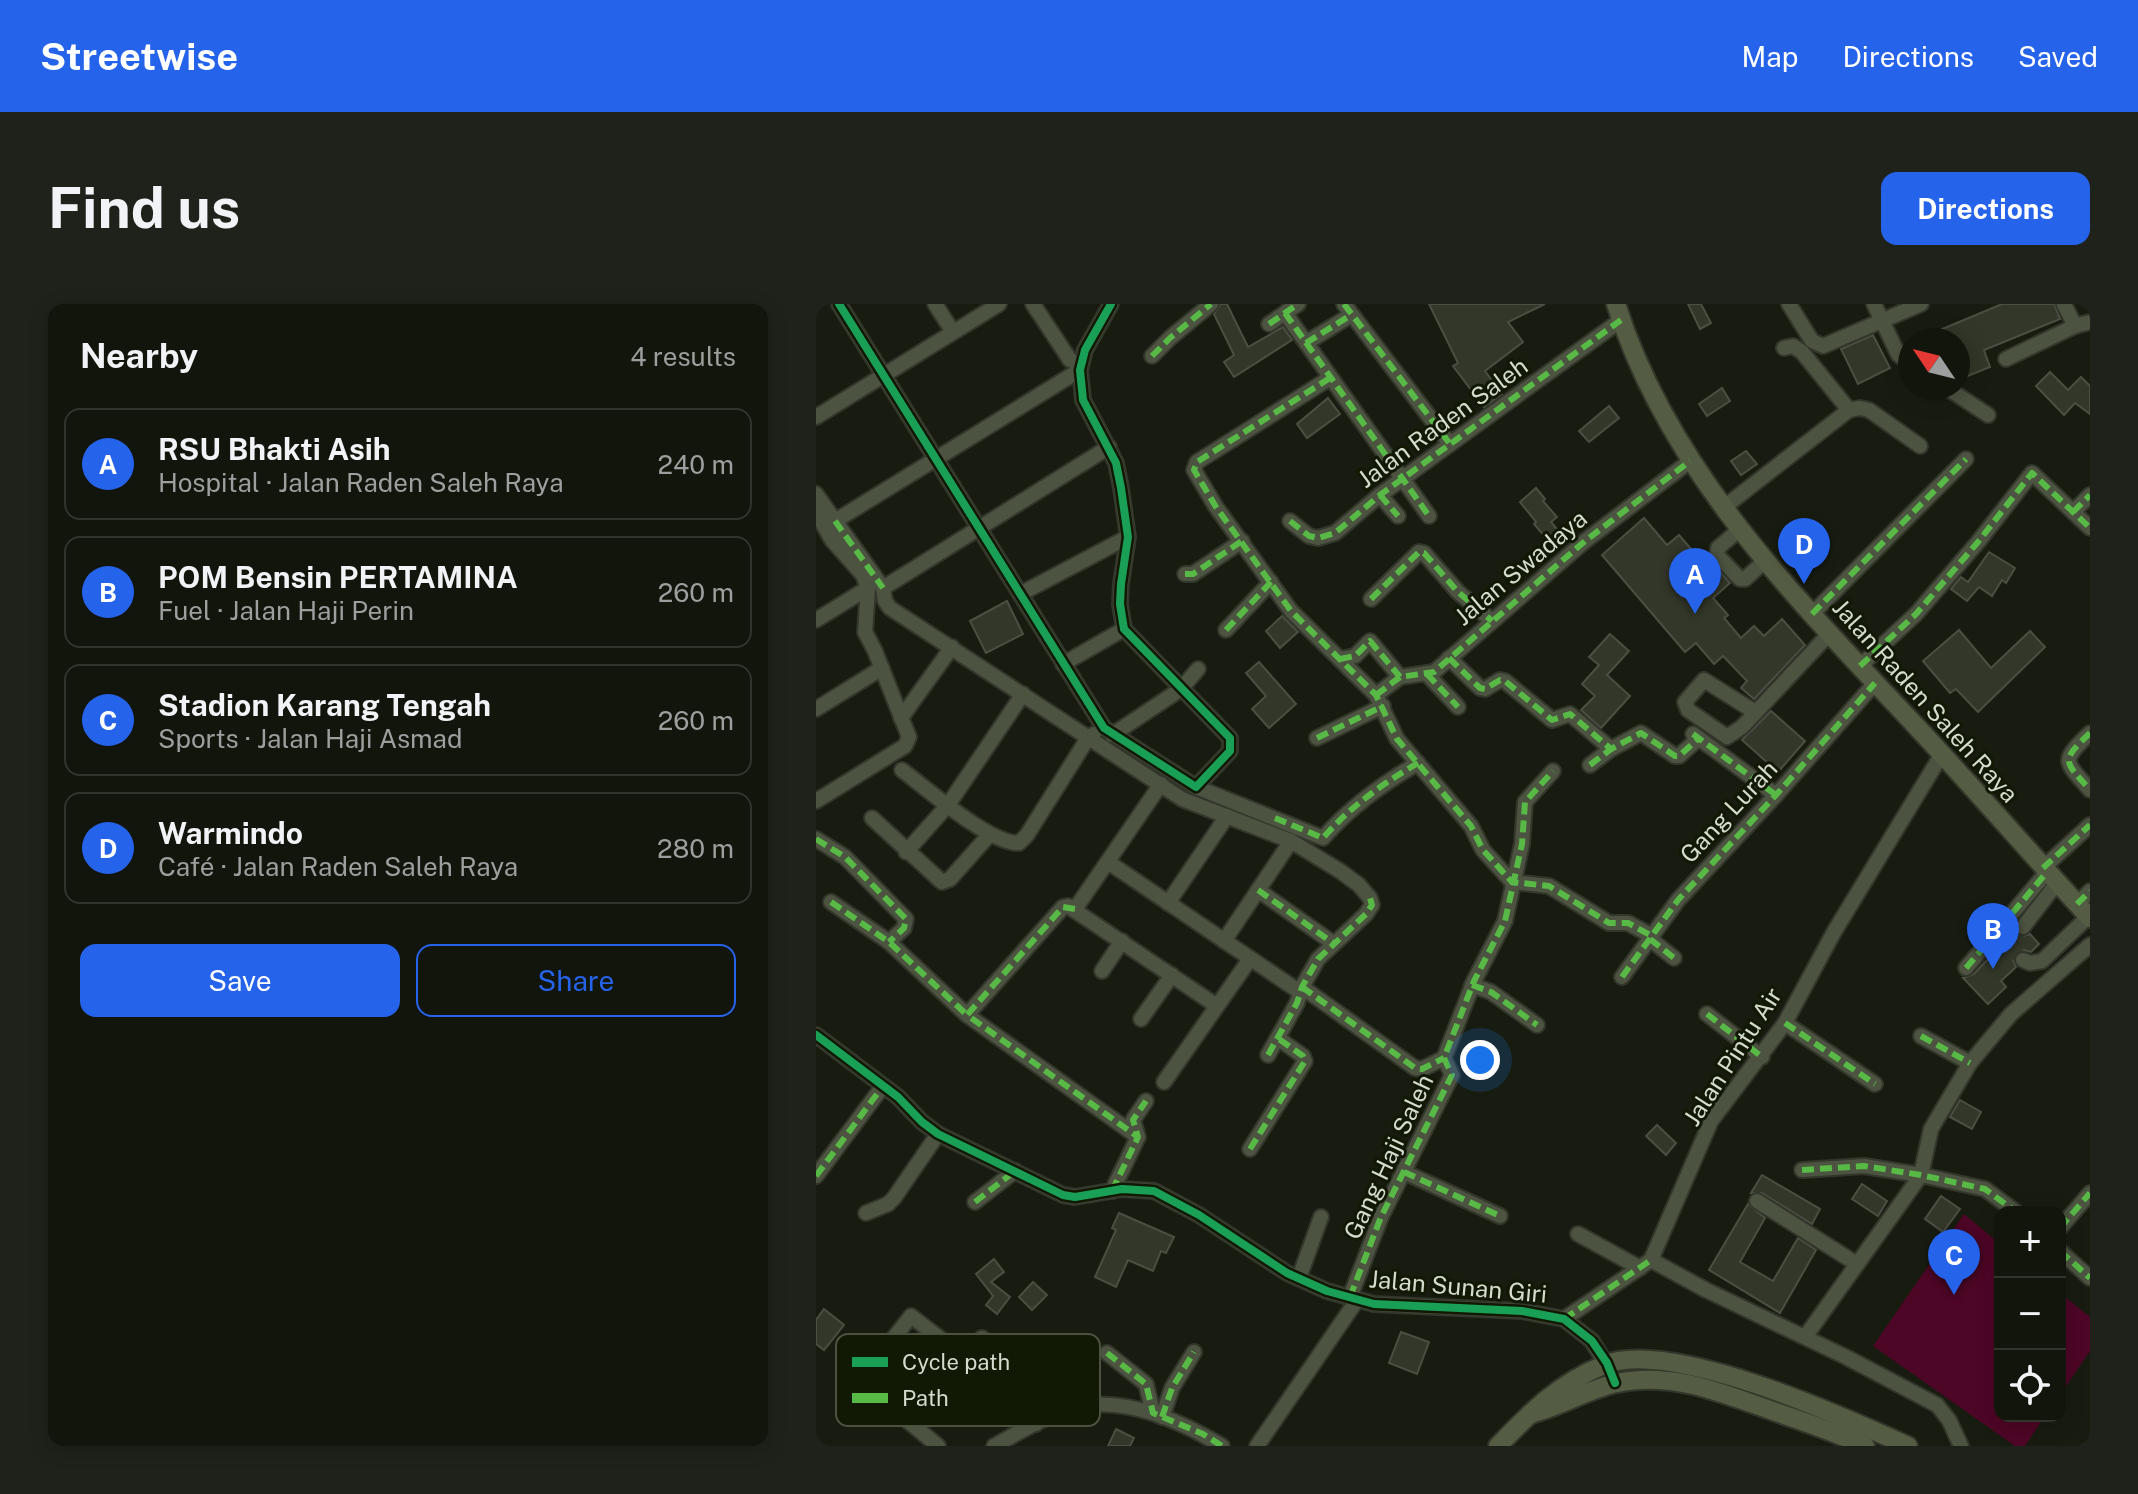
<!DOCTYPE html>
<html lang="en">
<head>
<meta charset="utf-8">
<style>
	:root { --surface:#12150c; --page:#1f221a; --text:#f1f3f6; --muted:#9c9f9d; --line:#31342d; --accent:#2563eb }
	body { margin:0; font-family:"Public Sans",sans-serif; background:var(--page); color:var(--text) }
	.controls { position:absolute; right:24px; bottom:24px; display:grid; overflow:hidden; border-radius:16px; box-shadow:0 4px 20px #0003 }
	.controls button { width:72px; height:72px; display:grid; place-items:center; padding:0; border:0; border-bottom:2px solid var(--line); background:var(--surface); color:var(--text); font:40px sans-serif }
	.compass { position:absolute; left:1082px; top:24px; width:72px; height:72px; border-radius:50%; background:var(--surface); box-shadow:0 4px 20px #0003; rotate:305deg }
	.you { position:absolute; left:664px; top:756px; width:28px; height:28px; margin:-20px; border:6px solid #fff; border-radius:50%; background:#1a73e8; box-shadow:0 0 0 12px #1a73e833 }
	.badge { display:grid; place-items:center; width:52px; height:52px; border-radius:50%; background:var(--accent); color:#fff; font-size:26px; font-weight:700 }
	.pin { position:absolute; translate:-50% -66px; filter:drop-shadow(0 2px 4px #0008) }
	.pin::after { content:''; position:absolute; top:42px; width:28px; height:24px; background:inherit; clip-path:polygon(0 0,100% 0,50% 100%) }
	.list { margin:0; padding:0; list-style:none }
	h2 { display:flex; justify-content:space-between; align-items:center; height:104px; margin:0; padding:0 32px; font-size:34px }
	h2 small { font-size:26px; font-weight:400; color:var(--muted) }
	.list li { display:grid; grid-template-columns:52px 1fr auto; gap:24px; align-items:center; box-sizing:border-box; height:112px; margin:0 16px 16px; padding:0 16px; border:2px solid var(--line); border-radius:16px }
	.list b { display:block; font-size:30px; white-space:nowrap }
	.list p { margin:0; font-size:26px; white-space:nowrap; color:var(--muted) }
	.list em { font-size:26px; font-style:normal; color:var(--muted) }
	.actions { display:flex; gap:16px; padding:24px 32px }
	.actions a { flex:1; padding:18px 0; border:2px solid var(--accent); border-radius:16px; text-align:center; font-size:28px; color:var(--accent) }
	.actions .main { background:var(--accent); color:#fff }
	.icon { flex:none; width:44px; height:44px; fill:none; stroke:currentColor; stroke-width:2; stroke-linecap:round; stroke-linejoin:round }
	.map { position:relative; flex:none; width:1274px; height:1142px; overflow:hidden; border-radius:16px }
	header { display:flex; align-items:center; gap:48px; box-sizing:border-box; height:112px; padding:0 40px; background:var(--accent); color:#fff }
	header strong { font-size:38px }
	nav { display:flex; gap:44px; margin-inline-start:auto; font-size:28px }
	.intro { display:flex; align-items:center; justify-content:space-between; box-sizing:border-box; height:192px; padding:0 48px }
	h1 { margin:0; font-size:56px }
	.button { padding:20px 36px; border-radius:16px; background:var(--accent); color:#fff; font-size:28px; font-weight:700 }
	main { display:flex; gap:48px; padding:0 48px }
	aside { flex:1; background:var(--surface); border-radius:16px; box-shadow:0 4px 20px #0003 }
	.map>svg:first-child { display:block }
	.green { fill:#4e0626 }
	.building { fill:#333729; stroke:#4a4e43; stroke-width:2 }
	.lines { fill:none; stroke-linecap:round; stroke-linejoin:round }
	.minor-tunnel { stroke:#34392c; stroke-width:14; stroke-dasharray:14 7; stroke-linecap:butt }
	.minor-casing { stroke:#32362b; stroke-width:18 }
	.major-casing { stroke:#32362b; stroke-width:22 }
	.minor { stroke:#4d5341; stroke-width:14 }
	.major { stroke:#545d43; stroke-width:18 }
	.quiet { stroke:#58b947; stroke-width:6; stroke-dasharray:12 6; stroke-linecap:butt }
	.cycleway-casing { stroke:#111803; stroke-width:13 }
	.cycleway { stroke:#1a9f57; stroke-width:8 }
	.labels { text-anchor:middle; stroke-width:6; stroke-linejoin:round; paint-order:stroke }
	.street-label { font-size:24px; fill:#d5dbcd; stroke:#111803 }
	.key { fill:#111803; stroke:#4c5240; stroke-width:2 }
	.key-label { font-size:22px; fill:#d5dbcd }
</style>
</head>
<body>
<header>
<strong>Streetwise</strong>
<nav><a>Map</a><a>Directions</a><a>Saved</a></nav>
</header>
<div class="intro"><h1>Find us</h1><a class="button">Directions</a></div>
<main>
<aside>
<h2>Nearby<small>4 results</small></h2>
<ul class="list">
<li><span class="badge">A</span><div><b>RSU Bhakti Asih</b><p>Hospital · Jalan Raden Saleh Raya</p></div><em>240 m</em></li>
<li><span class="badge">B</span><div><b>POM Bensin PERTAMINA</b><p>Fuel · Jalan Haji Perin</p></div><em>260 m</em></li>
<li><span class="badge">C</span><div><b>Stadion Karang Tengah</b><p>Sports · Jalan Haji Asmad</p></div><em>260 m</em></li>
<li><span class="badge">D</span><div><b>Warmindo</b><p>Café · Jalan Raden Saleh Raya</p></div><em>280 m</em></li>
</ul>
<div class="actions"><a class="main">Save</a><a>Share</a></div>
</aside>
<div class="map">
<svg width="1274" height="1142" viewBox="0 0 1274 1142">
	<rect width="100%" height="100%" fill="#181c10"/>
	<g class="green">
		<path d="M1148 910 1184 940V1112H1229L1209 1142H1199L1057 1042Z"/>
		<path d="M1244 989 1274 1013V1047L1244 1091Z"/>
	</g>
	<g class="building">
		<path d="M405 0H411L432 43 467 23 476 36 418 73 408 58 418 51 398 10Z"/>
		<path d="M613 0H729L692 18 707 38 669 67 686 90 668 103 637 62 642 59Z"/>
		<path d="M872 0H885L895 19 884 25Z"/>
		<path d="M1186 0H1238L1244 15 1168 46 1174 63 1142 76V36H1100Z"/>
		<path d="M1057 31 1074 64 1042 80 1025 45Z"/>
		<path d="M1234 68 1252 86 1265 73 1274 82V110L1259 99 1248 111 1220 82Z"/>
		<path d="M906 84 914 97 891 112 883 100Z"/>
		<path d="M512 94 524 110 491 134 481 120Z"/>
		<path d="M793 102 803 114 773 138 763 127Z"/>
		<path d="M930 147 941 160 925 171 915 157Z"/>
		<path d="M720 184 729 195 727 197 741 213 735 218 746 231 736 241 718 220 720 218 704 198Z"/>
		<path d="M828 214 851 241 863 231 888 260 893 256 914 279 897 294 912 311 908 314 925 334 938 322 948 332 966 315 989 341 938 395 925 384 931 377 907 352 898 360 880 339 869 348 786 251Z"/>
		<path d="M1173 248 1199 264 1190 279 1186 276 1176 292 1163 283 1151 297 1135 285 1145 273 1152 278Z"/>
		<path d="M191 297 207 330 170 349 154 317Z"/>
		<path d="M466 312 482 328 464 344 450 327Z"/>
		<path d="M1143 326 1175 364 1214 327 1229 343 1162 408 1140 385 1134 389 1107 357Z"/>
		<path d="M794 330 813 347 791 371 814 392 785 424 765 406 779 392 766 380 783 361 773 353Z"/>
		<path d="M443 358 480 400 453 424 436 405 450 392 430 369Z"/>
		<path d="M955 407 989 437 962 468 926 436Z"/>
		<path d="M1198 627 1205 633 1214 630 1223 640 1215 648 1207 646 1200 649 1197 656 1200 663 1185 677 1190 683 1172 700 1147 674 1158 670Z"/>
		<path d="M1144 796 1165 808 1156 825 1134 813Z"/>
		<path d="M841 821 860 839 850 851 830 832Z"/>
		<path d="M946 871 1004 905 996 920 946 889H935Z"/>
		<path d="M1046 880 1071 897 1062 912 1036 895Z"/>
		<path d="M1125 892 1144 905 1127 928 1109 915Z"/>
		<path d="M932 900 949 914 924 958 957 977 982 934 1000 946 964 1009 893 966Z"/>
		<path d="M303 909 358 933 350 949 345 947 337 967 312 956 300 983 279 973 300 926 296 924Z"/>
		<path d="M178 955 188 968 175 978 194 993 181 1010 170 1001 177 992 160 970Z"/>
		<path d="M217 978 231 991 216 1006 203 993Z"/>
		<path d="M8 1005 28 1021 8 1046 0 1040V1016Z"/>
		<path d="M585 1028 613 1038 601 1070 573 1059Z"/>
		<path d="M300 1125 318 1134 314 1142H292Z"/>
	</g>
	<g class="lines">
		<path class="minor-tunnel" d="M1207 623 1197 635 1196 645 1207 656"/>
		<defs>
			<g id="minor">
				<path d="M23 0 288 424 380 483 414 447V434L308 325 304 300 305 280 312 233 305 184 300 159 267 96 264 66 269 46 295 0"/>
				<path d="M119 0 137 28"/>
				<path d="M217 0 254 56 265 61"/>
				<path d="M528 0 634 140"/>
				<path d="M973 0 996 37 1007 42 1105 0"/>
				<path d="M1058 0 1082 50 1094 60"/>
				<path d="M1248 0 1259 22 1274 18"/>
				<path d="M469 9 613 212"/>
				<path d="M453 20 482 0"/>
				<path d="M490 39 535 11"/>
				<path d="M336 52 354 34 395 0"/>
				<path d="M1190 55 1259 22"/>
				<path d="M514 74 381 158 378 166 400 203 475 307 560 391 581 435 655 522 667 546 696 578 733 582 793 619H812L836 632"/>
				<path d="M1131 84 1172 111"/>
				<path d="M1033 106 1044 104 1053 106 1104 142"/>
				<path d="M0 113 183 0"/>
				<path d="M0 190 67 284"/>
				<path d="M564 191 582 212"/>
				<path d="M907 204 1033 106 986 48 977 42 968 44"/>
				<path d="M0 208 16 236 47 271 52 284 49 328 59 347 93 433 89 442 0 497"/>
				<path d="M1257 208 1274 191"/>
				<path d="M19 217 264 66"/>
				<path d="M474 217 493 232 502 234 519 229 564 191 805 16"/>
				<path d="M924 225 902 244 901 251 924 275H929L950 256"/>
				<path d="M369 270H377L426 237"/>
				<path d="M67 284 69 297 74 304 366 495 475 537 524 567 543 581 554 594 556 601 550 610 502 655 486 683 481 699 452 751"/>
				<path d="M67 284 293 143"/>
				<path d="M204 290 312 233"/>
				<path d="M555 295 603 248 608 249 642 288 676 317"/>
				<path d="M996 310 1150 155"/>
				<path d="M0 316 52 284"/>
				<path d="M410 326 455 278"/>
				<path d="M633 354 664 384 669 385 684 376 689 377 736 416 754 410 795 445 825 429 859 452H863L883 434"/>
				<path d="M524 355 539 352 554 337 584 373"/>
				<path d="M247 360 308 325"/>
				<path d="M1044 362 1100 310 1162 238 1216 169 1274 224"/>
				<path d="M611 370 642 403"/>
				<path d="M560 391 584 373 618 368 769 237 874 157"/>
				<path d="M0 405 66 364"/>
				<path d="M939 408 888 376 869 398 872 406 911 433 926 423 1014 329"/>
				<path d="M85 414 136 343"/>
				<path d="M1274 429C1244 458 1248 456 1274 486"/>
				<path d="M877 430 960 491"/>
				<path d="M296 431 365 385 382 365"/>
				<path d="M501 434 567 402"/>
				<path d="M774 461 795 445"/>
				<path d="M86 466C111 485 174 540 203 539L211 531 272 434 278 430"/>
				<path d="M380 483 507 534C534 503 566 480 602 459"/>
				<path d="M56 514 126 578 134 575 174 530"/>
				<path d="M0 535 29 553 90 615 88 624 73 638"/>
				<path d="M90 548 132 501 207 390"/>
				<path d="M292 558 484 688"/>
				<path d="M1227 564 1274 521"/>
				<path d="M442 586 517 639"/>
				<path d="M15 598 73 638 151 711"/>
				<path d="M352 599 411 512"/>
				<path d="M1261 600 1274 587"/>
				<path d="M259 605 345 480"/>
				<path d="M1207 623 1241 579"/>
				<path d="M834 635 858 654"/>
				<path d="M408 637 475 537"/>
				<path d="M1207 656 1214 659 1226 657 1273 612"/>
				<path d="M1150 664 1231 568"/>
				<path d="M286 667 306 637"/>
				<path d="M806 673 862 596 960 491 1059 379"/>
				<path d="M656 681 675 688 721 721"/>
				<path d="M486 683 599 764 606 765 628 754"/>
				<path d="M891 710 946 753"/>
				<path d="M325 715 356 671"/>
				<path d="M969 719 1059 780"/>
				<path d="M0 731 82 793 106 818 122 830 247 891 259 893 306 885 338 887 383 911 471 969 511 987 558 1000 706 1007 748 1015 776 1037 794 1067"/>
				<path d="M1105 732 1154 759"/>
				<path d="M348 778 434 655"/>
				<path d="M322 833 151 711 247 603 252 602 401 702"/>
				<path d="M434 845 489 757 487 752 463 735"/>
				<path d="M986 866 1048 862 1105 871 1169 885 1200 908"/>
				<path d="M588 868 684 912"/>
				<path d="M0 872 67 782"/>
				<path d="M296 887 322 833 317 816 330 797"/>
				<path d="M941 897 1041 960"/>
				<path d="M159 898 199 867"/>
				<path d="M50 909 72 900 78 894 122 830"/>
				<path d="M1244 924 1274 889"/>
				<path d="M762 930 824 964"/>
				<path d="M1244 947 1274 974"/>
				<path d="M835 956 890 986 1030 1053 1121 1101 1133 1116 1145 1142"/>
				<path d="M483 974 505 913"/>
				<path d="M534 993 565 913 636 771 628 754 658 677 689 617 706 540 709 498 737 467"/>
				<path d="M748 1015 835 956 895 817 969 719 1018 628 1126 450"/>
				<path d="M989 1033 1105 871 1115 825 1154 759 1195 710 1274 641"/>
				<path d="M291 1049 330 1080 337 1109"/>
				<path d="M133 1052 220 1120"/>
				<path d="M39 1073 122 1142"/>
				<path d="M44 1077 95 1012 126 1036"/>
				<path d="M115 1097 146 1062 166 1034"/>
				<path d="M346 1113 356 1084 378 1048"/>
				<path d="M178 1142C202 1129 237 1107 264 1102 313 1094 365 1117 406 1142"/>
				<path d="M441 1142 541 996"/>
			</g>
			<g id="major">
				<path d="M800 0C853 168 981 295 1099 421 1158 484 1215 550 1274 614"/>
				<path d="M714 1110C744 1103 772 1085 801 1079 855 1067 906 1089 957 1107 988 1118 1019 1128 1049 1142"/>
				<path d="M682 1142C715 1108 743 1079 788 1061 854 1034 1028 1113 1092 1142"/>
			</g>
		</defs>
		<use href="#minor" class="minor-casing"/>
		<use href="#major" class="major-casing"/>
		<use href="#minor" class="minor"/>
		<use href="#major" class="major"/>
		<g class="quiet">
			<path d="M528 0 634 140"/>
			<path d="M469 9 613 212"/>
			<path d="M453 20 482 0"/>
			<path d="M490 39 535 11"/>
			<path d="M336 52 354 34 395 0"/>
			<path d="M514 74 381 158 378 166 400 203 475 307 560 391 581 435 655 522 667 546 696 578 733 582 793 619H812L836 632"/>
			<path d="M564 191 582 212"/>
			<path d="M1257 208 1274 191"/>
			<path d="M19 217 67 284"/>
			<path d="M474 217 493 232 502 234 519 229 564 191 805 16"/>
			<path d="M369 270H377L426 237"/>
			<path d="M555 295 603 248 608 249 642 288 676 317"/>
			<path d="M996 310 1150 155"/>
			<path d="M410 326 455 278"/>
			<path d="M633 354 664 384 669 385 684 376 689 377 736 416 754 410 795 445 825 429 859 452H863L883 434"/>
			<path d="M524 355 539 352 554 337 584 373"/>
			<path d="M1044 362 1100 310 1162 238 1216 169 1274 224"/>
			<path d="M611 370 642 403"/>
			<path d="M560 391 584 373 618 368 769 237 874 157"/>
			<path d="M1274 429C1244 458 1248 456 1274 486"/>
			<path d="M877 430 960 491"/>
			<path d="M501 434 567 402"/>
			<path d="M774 461 795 445"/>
			<path d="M459 514 507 534C534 503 566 480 602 459"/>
			<path d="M0 535 29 553 90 615 88 624 73 638"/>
			<path d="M1227 564 1274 521"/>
			<path d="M442 586 517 639"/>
			<path d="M15 598 73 638 151 711"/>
			<path d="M1261 600 1274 587"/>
			<path d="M259 605 247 603 151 711 322 833"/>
			<path d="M834 635 858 654"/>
			<path d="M1150 664 1231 568"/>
			<path d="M806 673 862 596 960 491 1059 379"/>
			<path d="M656 681 675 688 721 721"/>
			<path d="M486 683 599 764 606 765 628 754"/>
			<path d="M891 710 946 753"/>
			<path d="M969 719 1059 780"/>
			<path d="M1105 732 1154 759"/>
			<path d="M452 751 481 699 486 683 502 655 550 610 556 601 554 594"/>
			<path d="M434 845 489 757 487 752 463 735"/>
			<path d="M986 866 1048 862 1105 871 1169 885 1200 908"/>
			<path d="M588 868 684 912"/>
			<path d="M0 872 67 782"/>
			<path d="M296 887 322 833 317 816 330 797"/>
			<path d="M159 898 199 867"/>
			<path d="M1244 924 1274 889"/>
			<path d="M1244 947 1274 974"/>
			<path d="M534 993 565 913 636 771 628 754 658 677 689 617 706 540 709 498 737 467"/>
			<path d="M748 1015 835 956"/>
			<path d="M291 1049 330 1080 337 1109 387 1130 406 1142"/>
			<path d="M346 1113 356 1084 378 1048"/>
		</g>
		<defs>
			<g id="cycleway">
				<path d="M23 0 288 424 380 483 414 447V434L308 325 304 300 305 280 312 233 305 184 300 159 267 96 264 66 269 46 295 0"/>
				<path d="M0 731 82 793 106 818 122 830 247 891 259 893 306 885 338 887 383 911 471 969 511 987 558 1000 706 1007 748 1015 776 1037 791 1059 799 1079"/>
			</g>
		</defs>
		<use href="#cycleway" class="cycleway-casing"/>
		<use href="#cycleway" class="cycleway"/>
	</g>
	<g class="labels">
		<g class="street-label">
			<text transform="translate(627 119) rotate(-36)" y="8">Jalan Raden Saleh</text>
			<text transform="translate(705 264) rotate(-40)" y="8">Jalan Swadaya</text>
			<text transform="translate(1109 397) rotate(48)" y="8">Jalan Raden Saleh Raya</text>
			<text transform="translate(913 508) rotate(-47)" y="8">Gang Lurah</text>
			<text transform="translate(917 753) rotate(-57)" y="8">Jalan Pintu Air</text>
			<text transform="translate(573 853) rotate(-65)" y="8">Gang Haji Saleh</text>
			<text transform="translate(642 983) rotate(5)" y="8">Jalan Sunan Giri</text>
		</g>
	</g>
	<rect x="20" y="1030" width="264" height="92" rx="12" class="key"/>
	<rect x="36" y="1053" width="36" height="10" fill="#1a9f57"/>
	<rect x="36" y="1089" width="36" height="10" fill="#58b947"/>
	<g class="key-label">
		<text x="86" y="1066">Cycle path</text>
		<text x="86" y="1102">Path</text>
	</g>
</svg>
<div class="controls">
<button>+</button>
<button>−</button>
<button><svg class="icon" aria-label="locate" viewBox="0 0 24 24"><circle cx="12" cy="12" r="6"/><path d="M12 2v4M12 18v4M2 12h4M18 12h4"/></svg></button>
</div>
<svg class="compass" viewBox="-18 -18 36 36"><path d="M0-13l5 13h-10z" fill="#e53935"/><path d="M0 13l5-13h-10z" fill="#9c9f9d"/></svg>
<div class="you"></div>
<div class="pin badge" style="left:879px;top:310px">A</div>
<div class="pin badge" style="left:1177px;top:665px">B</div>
<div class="pin badge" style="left:1138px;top:991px">C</div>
<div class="pin badge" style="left:988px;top:280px">D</div>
</div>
</main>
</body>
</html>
